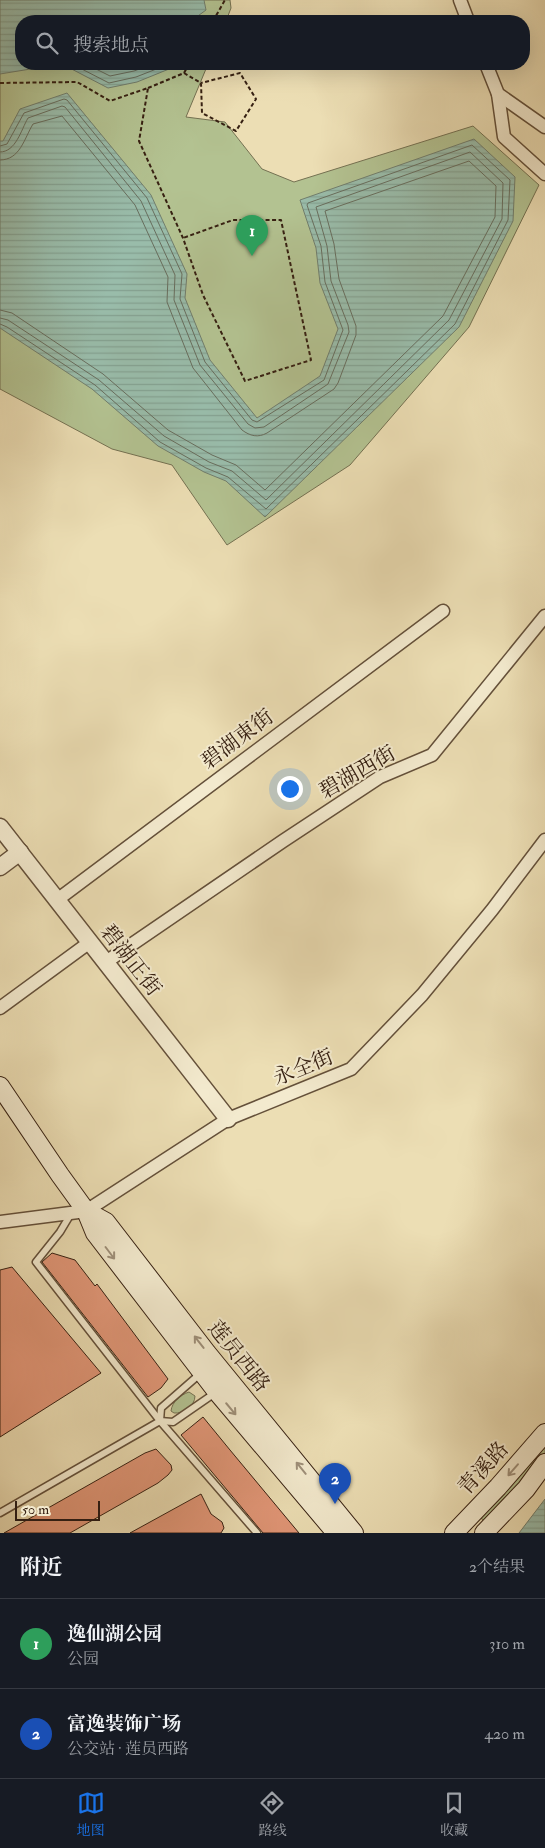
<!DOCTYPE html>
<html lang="zh">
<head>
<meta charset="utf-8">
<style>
	:root { --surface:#171b24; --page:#20242c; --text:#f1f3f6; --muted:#9ea1a6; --line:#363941; --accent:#1a73e8 }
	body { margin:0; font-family:"IM FELL Double Pica","Noto Serif SC",serif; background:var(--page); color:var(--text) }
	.scale { position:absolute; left:15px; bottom:12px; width:85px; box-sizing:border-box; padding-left:5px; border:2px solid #362012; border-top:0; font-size:14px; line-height:18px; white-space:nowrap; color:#362012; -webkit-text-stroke:4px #f3eace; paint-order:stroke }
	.you { position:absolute; left:289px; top:788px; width:18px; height:18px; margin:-12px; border:4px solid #fff; border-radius:50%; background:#1a73e8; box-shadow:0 0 0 8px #1a73e833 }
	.badge { display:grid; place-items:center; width:32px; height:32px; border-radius:50%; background:var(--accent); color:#fff; font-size:16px; font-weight:700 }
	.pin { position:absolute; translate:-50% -41px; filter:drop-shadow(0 1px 2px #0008) }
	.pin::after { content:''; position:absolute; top:26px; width:18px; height:15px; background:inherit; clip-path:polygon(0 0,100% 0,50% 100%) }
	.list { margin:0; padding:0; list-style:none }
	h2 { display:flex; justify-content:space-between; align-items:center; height:65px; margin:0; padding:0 20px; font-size:21px }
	h2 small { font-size:16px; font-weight:400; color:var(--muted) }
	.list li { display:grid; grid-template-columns:32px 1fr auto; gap:15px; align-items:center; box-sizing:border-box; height:90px; padding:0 20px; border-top:1px solid var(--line) }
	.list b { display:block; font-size:19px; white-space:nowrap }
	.list p { margin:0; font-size:16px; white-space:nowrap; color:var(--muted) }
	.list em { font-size:16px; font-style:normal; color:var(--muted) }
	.icon { flex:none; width:28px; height:28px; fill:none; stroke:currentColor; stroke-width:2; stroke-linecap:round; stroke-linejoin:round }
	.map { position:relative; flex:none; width:545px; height:1533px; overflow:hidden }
	.search { position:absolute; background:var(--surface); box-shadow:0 5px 20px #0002; left:15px; right:15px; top:15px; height:55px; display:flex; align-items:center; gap:12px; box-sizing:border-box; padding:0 18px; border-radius:20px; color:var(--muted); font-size:19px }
	.sheet { height:245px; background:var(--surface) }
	nav { display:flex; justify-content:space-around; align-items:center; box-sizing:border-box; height:70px; border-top:1px solid var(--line); background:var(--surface); font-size:14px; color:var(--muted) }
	nav a { display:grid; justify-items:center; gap:2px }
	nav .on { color:var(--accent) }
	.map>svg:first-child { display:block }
	.green { fill:#b3c291; stroke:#747152 }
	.water { fill:url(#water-rules); stroke:#717e6d }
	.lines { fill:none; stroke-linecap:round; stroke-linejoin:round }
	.shore { stroke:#686e5e; stroke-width:1 }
	.building { fill:#e19677; stroke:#362012 }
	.service-casing { stroke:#64503a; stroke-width:9 }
	.minor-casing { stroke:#64503a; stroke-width:15 }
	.tertiary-casing { stroke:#64503a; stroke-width:19 }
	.secondary-casing { stroke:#362012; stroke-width:20 }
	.path { stroke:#362012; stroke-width:2; stroke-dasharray:4 2.5; stroke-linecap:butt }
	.service { stroke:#f3eace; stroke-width:6 }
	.minor { stroke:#f3eace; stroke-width:12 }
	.tertiary { stroke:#f3eace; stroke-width:16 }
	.secondary { stroke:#f3eace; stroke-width:18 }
	.oneway { stroke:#9e8f79 }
	.labels { text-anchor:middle; stroke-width:4; stroke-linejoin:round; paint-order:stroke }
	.street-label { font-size:21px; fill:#362012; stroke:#f3eace }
</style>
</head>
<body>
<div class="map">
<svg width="545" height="1533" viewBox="0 0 545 1533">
	<defs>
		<pattern id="water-rules" width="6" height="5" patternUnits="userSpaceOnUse" patternTransform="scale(1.25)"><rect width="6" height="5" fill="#99bcaa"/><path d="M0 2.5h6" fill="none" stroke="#84a191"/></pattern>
	</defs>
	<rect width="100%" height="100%" fill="#ecdeb4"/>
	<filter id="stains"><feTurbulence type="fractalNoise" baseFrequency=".004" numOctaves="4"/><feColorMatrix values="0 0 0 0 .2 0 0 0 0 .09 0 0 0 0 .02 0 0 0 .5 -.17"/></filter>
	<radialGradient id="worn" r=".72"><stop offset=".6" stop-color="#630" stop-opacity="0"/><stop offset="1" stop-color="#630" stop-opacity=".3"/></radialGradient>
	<g class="green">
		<path d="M0 0H230L231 8 226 21H21V64H208L186 117 225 122 262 169 294 182 473 126 539 185 469 327 350 465 227 545 172 465 112 449 0 389Z"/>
		<path d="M189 1392 195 1396C195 1406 183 1414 174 1413L171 1411C172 1402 180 1395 189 1392Z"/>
		<path d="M545 1443V1453L533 1470 485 1521H483L481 1517Z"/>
	</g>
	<g class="water">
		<path d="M0 0H204L206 10 191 21H21V64H61L0 74Z"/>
		<path d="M62 64H170L169 69 137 82 108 88Z"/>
		<path d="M67 93 151 195 187 274 185 298 210 360 257 418 320 376 338 329 320 283 316 248 300 200 474 139 515 177 513 221 459 327 265 517 226 481 204 472 158 446 92 389 0 328V141H3L20 109Z"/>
		<path d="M545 1499V1533H519Z"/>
	</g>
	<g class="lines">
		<g class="shore">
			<path d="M72 64 109 83 136 77 164 66 165 64"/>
			<path d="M86 64 110 76 134 71 153 64"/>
			<path d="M0 146 7 144 24 113 64 99 67 100 147 198 182 274 180 299 205 362 252 420 257 422 324 380 343 330 325 282 321 246 307 205 308 203 472 145 510 180 508 220 455 324 266 509 228 477 206 468 160 442 95 385 7 327 0 324"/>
			<path d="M0 152C16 152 21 130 28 118L62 106 65 107 141 201 175 275 174 300 200 365 248 424 255 428 264 427 328 384 349 332 348 325 331 281 327 246 316 207 470 152 503 183 502 219 449 320 266 500 232 471 209 462 164 436 99 380 8 320 0 318"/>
			<path d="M0 160C20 160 24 139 33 124L62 116 135 205 168 277 167 302 193 368 242 430C250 436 258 438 267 433L334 389 338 383 356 335V326L339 279 334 244 325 211 469 161 496 186 495 217 443 316 265 490 236 465 212 455 168 430 103 374 12 313 0 310"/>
		</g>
	</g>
	<g class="building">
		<path d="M52 1253 75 1260 95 1286 97 1284 168 1379 161 1388 148 1397 42 1262Z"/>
		<path d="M12 1267 101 1373 0 1437V1270Z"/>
		<path d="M203 1417 230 1450 299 1533H263L181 1435Z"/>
		<path d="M156 1449 171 1465 172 1470 168 1475 158 1483 70 1533H4L145 1453Z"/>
		<path d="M201 1494 211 1514 222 1522 224 1528 221 1533H130Z"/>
	</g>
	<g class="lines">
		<defs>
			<g id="service">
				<path d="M72 1212 60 1232 36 1262 160 1421 257 1533"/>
				<path d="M160 1421 161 1408 201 1373"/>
				<path d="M0 1513 160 1421 173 1422 215 1393"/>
			</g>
			<g id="minor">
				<path d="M460 0 468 21"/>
				<path d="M486 64 498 94 545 127"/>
				<path d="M498 94 504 137 545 174"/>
				<path d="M57 900 443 611"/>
				<path d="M106 962 283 841 380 777 432 755 545 616"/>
				<path d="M0 1008 90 942"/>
				<path d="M0 1222 86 1211 228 1119 351 1069 422 995 492 910 545 840"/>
			</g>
			<g id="tertiary">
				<path d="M0 827 228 1119"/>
				<path d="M0 867 20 852"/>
			</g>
			<g id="secondary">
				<path d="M0 1086 60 1175 86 1211 95 1233 217 1392 336 1533"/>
				<path d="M86 1211 106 1222 207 1353 354 1533"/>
				<path d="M454 1533 498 1487 545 1433"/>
				<path d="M484 1533 526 1489 545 1463"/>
			</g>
		</defs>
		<use href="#service" class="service-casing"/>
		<use href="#minor" class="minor-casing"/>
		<use href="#tertiary" class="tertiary-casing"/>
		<use href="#secondary" class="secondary-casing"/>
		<g class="path">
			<path d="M213 21 225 0"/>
			<path d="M184 73 189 64"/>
			<path d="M0 83 77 82 110 101 148 88 139 141 183 238 203 295 245 381 311 360 281 220H233L183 238"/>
			<path d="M148 88 184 73 201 83 202 113 236 131 256 99 240 73 201 83"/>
		</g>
		<use href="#service" class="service"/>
		<use href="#minor" class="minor"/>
		<use href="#tertiary" class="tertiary"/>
		<use href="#secondary" class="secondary"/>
	</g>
	<defs><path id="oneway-shaft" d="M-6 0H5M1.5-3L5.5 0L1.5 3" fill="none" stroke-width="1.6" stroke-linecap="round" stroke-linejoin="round" transform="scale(1.25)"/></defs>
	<g class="oneway">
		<use href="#oneway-shaft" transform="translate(110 1253) rotate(53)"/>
		<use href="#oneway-shaft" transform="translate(199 1342) rotate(-128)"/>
		<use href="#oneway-shaft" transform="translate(231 1409) rotate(50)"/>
		<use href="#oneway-shaft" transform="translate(301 1468) rotate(-129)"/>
		<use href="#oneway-shaft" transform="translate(513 1470) rotate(131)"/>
	</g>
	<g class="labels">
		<g class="street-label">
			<text transform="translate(237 739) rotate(-37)" y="7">碧湖東街</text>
			<text transform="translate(357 772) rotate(-30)" y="7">碧湖西街</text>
			<text transform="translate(131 960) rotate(52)" y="7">碧湖正街</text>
			<text transform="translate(303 1067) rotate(-22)" y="7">永全街</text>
			<text transform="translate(239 1356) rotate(51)" y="7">莲员西路</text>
			<text transform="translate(483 1468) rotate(-48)" y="7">青溪路</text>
		</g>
	</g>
	<rect width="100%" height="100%" filter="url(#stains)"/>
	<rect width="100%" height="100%" fill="url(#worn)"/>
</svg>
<div class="scale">50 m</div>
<div class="you"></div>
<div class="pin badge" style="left:252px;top:256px;background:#2e9e5b">1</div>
<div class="pin badge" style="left:335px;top:1504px;background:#1a4fb4">2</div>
<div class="search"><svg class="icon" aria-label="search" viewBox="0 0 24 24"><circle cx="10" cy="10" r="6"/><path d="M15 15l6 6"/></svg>搜索地点</div>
</div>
<section class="sheet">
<h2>附近<small>2个结果</small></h2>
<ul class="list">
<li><span class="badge" style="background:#2e9e5b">1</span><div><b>逸仙湖公园</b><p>公园</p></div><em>310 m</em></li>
<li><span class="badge" style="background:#1a4fb4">2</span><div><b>富逸装饰广场</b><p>公交站 · 莲员西路</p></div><em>420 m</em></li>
</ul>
</section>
<nav>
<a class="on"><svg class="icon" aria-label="map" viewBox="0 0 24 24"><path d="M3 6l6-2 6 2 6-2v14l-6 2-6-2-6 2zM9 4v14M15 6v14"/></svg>地图</a>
<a><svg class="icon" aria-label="directions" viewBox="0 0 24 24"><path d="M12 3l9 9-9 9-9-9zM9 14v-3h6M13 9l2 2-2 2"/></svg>路线</a>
<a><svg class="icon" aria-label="saved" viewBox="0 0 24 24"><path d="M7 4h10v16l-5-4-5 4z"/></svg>收藏</a>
</nav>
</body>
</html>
